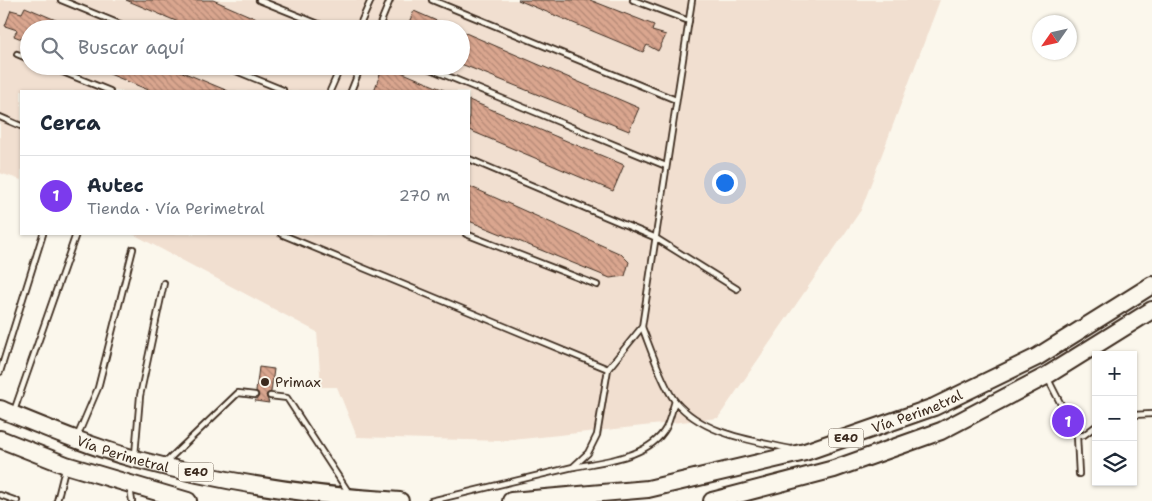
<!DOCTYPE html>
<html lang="es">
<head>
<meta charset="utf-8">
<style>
	:root { --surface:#fff; --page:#f2f2f3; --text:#1f2937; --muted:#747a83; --line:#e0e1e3; --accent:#7c3aed }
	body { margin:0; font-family:"Shantell Sans",sans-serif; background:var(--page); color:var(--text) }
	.controls { position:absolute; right:15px; bottom:15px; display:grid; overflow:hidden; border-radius:0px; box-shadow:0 1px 4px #0004 }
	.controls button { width:45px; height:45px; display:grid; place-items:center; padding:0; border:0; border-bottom:1px solid var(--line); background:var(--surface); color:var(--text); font:25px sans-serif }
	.compass { position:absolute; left:1032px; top:15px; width:45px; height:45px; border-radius:50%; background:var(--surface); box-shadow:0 1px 4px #0004; rotate:236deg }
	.you { position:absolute; left:724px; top:182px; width:18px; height:18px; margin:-12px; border:4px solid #fff; border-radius:50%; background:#1a73e8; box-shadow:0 0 0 8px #1a73e833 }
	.badge { display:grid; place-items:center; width:32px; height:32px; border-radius:50%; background:var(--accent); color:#fff; font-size:16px; font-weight:700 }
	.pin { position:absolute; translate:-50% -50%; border:2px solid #fff; box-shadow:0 1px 5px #0006 }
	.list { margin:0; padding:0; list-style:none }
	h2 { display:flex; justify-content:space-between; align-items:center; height:65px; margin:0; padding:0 20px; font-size:21px }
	h2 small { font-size:16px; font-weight:400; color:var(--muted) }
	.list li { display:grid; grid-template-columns:32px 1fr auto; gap:15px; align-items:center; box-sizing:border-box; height:80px; padding:0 20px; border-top:1px solid var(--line) }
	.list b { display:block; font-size:19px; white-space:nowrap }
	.list p { margin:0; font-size:16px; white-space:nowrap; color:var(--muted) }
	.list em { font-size:16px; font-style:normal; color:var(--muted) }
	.icon { flex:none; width:28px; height:28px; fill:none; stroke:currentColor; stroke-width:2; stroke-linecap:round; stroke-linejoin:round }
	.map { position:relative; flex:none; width:1152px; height:501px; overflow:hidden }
	.search { position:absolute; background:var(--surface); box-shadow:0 1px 4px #0004; left:20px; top:20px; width:450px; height:55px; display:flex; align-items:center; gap:12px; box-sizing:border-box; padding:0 18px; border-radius:28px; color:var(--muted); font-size:19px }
	.panel { position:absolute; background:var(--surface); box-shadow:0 1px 4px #0004; left:20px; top:90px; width:450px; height:145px; border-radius:0px }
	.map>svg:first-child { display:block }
	.built { fill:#f1dfd0; fill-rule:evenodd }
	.building { fill:url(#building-back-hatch); stroke:#3b2a1e }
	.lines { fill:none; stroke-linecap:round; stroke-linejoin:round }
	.lane-casing { stroke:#3b2a1e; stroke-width:8 }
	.highway-casing { stroke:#3b2a1e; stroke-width:20 }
	.lane { stroke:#fbf7ec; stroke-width:4.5 }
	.highway { stroke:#fbf7ec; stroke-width:16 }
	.poi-dot { fill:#3b2a1e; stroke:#fbf7ec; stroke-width:2 }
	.labels { text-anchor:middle; stroke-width:4; stroke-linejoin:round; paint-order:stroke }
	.shield { fill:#fbf7ec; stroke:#75685c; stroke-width:1 }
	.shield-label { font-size:12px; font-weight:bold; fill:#3b2a1e }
	.poi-label { font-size:14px; fill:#3b2a1e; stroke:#fbf7ec; text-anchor:start }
	.street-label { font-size:14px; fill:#3b2a1e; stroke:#fbf7ec }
</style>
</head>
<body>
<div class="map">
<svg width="1152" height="501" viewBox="0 0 1152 501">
	<defs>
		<pattern id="building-back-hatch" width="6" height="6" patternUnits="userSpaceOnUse" patternTransform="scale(1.25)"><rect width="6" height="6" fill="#daa68f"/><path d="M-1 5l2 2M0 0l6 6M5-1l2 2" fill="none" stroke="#b28774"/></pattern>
	</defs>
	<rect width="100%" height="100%" fill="#fbf7ec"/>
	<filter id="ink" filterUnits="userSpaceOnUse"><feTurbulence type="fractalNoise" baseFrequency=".02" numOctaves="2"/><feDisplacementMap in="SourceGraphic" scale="10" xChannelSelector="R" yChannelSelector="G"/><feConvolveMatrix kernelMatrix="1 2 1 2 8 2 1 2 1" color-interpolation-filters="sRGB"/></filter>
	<g filter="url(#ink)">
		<path class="built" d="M0 0H940L861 210 718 418 503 441 357 437 337 387H321L317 332 133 234H469V91H21V180L0 173ZM29 29H461V66H29Z"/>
		<g class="building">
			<path d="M126 0H213L280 29H195Z"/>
			<path d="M518 0H590L654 25 652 31 666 35 658 51 647 45 643 52Z"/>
			<path d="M25 7 77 29H29V42L14 36 17 30 5 26 11 10 22 13Z"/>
			<path d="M414 11 455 29H406Z"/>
			<path d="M461 31 639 108 629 131 461 64Z"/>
			<path d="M90 66H168L228 91H151Z"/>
			<path d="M383 66H387L446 91H374Z"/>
			<path d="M469 100 624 165 613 191 469 130Z"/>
			<path d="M469 186 621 254 629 262 625 276 610 278 469 221Z"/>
			<path d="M259 367 274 369 271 392 266 395 269 403 255 401 259 396 256 391Z"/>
		</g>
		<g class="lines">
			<defs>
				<g id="lane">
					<path d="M61 0 132 29"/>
					<path d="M259 0 331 29"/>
					<path d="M432 0 676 100"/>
					<path d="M633 0 689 21"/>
					<path d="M358 29 371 0"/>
					<path d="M378 29 390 0"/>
					<path d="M17 54 29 59"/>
					<path d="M48 66 110 91"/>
					<path d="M224 66 283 90"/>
					<path d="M423 66 666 166"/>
					<path d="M330 91 341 66"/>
					<path d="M351 91 361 66"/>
					<path d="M0 117 21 126"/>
					<path d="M469 159 654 237 737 289"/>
					<path d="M281 234 608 369"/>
					<path d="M466 234 597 285"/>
					<path d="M642 327C650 347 663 386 675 401 704 435 751 440 791 449"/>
					<path d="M0 372 43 234"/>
					<path d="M1048 379 1077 436 1084 435 1096 426"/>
					<path d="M270 396 287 398 349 493"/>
					<path d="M14 411 76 234"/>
					<path d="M1133 415 1152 414"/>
					<path d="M1077 436 1079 474"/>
					<path d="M77 437 98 388 133 249"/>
					<path d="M135 455 140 396 164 283"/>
					<path d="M165 463 238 393 255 395"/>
					<path d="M574 467C604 461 649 458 666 428 670 420 672 410 675 401"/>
					<path d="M130 488 132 501"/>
					<path d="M0 495 17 501"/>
					<path d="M57 501 65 469"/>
					<path d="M431 501 573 467 588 453 597 435 608 369 642 327 692 0"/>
				</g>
				<g id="highway">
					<path id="s1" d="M0 409C44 427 89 446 135 459 221 482 312 496 400 501"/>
					<path d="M0 439 66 465 188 501"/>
					<path id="s2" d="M511 501 648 489 805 452 934 407 1037 357 1152 285"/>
					<path d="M712 501 834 469 941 431 1046 376 1152 310"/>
				</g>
			</defs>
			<use href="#lane" class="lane-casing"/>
			<use href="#highway" class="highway-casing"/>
			<use href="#lane" class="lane"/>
			<use href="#highway" class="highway"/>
		</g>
	</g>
	<circle class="poi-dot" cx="265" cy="382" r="5"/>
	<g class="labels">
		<g class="shield">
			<rect x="828.5" y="428.5" width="35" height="19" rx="4"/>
			<rect x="178.5" y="462.5" width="35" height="19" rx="4"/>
		</g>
		<g class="shield-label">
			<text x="846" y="442">E40</text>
			<text x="196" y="476">E40</text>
		</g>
		<g class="poi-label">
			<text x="275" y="387">Primax</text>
		</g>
		<g class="street-label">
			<text dy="5" stroke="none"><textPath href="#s2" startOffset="418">Vía Perimetral</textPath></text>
			<text dy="5" stroke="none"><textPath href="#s1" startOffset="131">Vía Perimetral</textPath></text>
		</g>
	</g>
</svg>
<div class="controls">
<button>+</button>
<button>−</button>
<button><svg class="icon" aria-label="layers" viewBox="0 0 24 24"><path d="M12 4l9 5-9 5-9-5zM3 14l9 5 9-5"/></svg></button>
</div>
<svg class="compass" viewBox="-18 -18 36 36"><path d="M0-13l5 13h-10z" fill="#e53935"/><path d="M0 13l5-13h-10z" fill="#747a83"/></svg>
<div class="you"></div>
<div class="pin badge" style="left:1068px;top:421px">1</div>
<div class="search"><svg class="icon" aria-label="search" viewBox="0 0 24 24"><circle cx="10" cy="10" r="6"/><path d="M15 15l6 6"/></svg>Buscar aquí</div>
<section class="panel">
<h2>Cerca<small></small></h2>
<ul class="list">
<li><span class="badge">1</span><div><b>Autec</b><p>Tienda · Vía Perimetral</p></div><em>270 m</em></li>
</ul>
</section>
</div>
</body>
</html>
